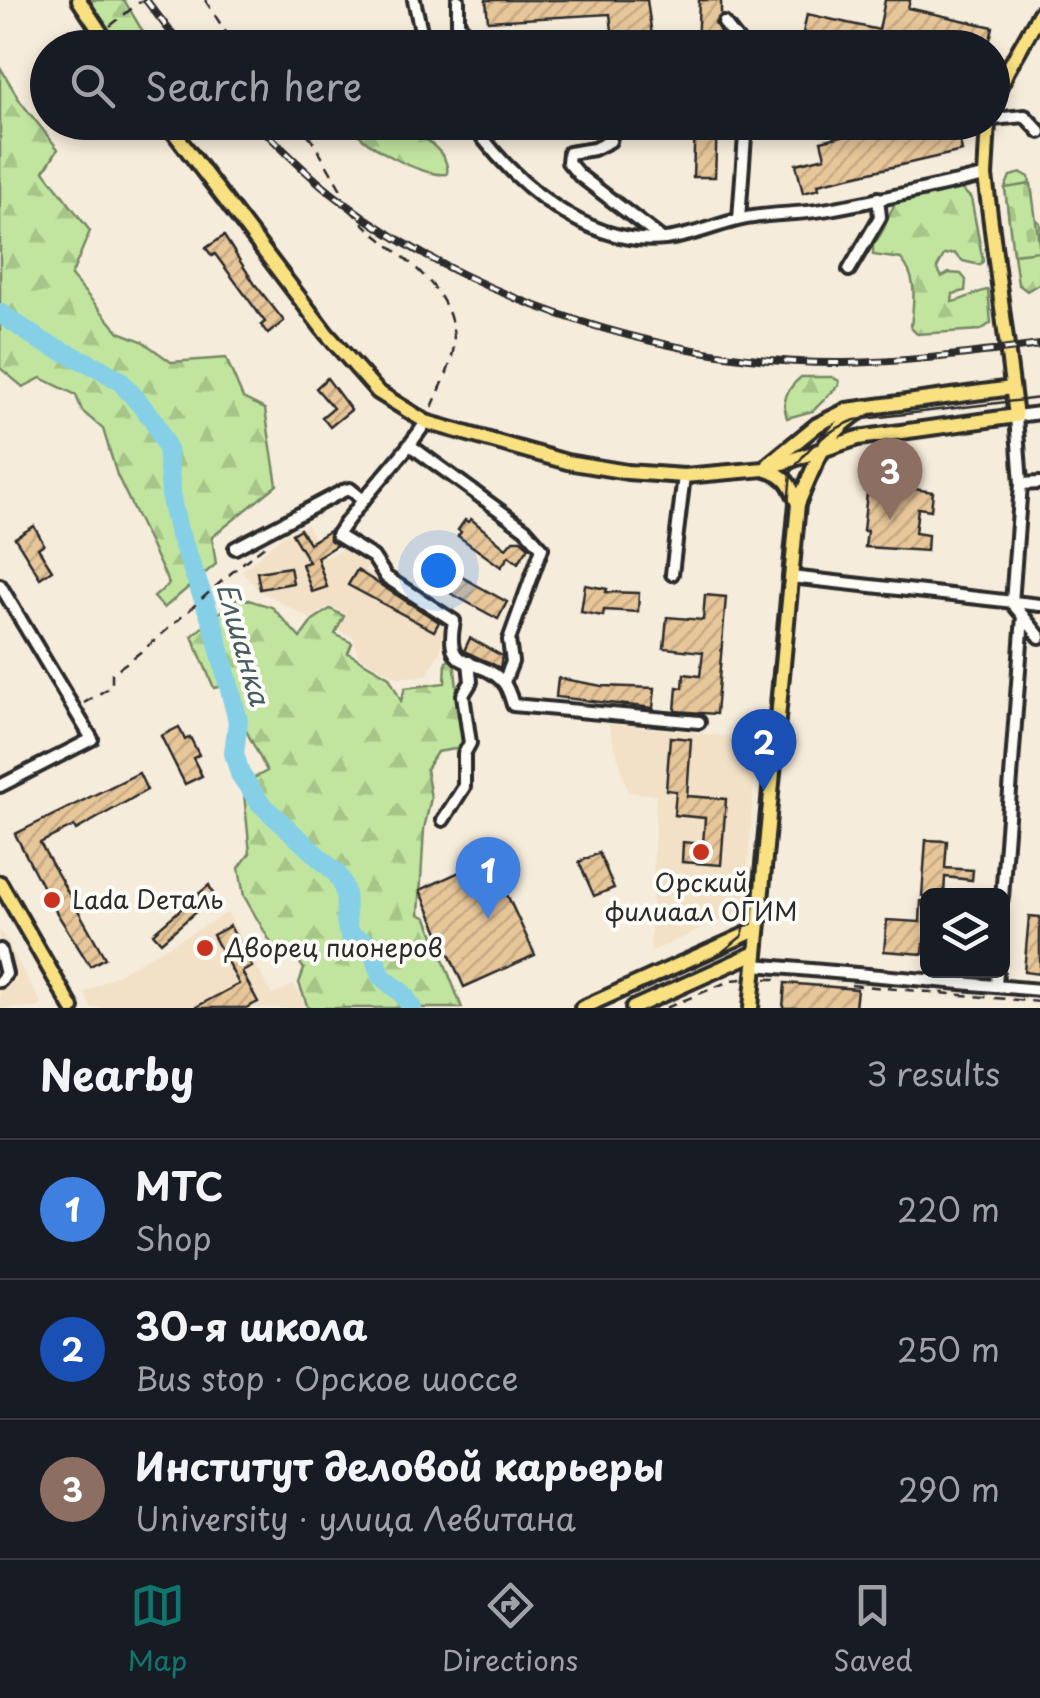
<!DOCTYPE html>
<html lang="en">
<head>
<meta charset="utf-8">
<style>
	:root { --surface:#171b24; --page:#242831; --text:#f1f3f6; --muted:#9ea1a6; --line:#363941; --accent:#0f766e }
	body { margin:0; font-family:"Playpen Sans",sans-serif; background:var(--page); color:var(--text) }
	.controls { position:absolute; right:30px; bottom:30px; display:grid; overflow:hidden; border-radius:15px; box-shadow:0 5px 15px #0003 }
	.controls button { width:90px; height:90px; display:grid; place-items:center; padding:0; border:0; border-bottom:2px solid var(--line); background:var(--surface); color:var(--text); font:50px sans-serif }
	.you { position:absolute; left:438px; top:570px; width:35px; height:35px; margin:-25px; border:8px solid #fff; border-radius:50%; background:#1a73e8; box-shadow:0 0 0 15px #1a73e833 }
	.badge { display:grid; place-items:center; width:65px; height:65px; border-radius:50%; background:var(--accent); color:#fff; font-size:32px; font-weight:700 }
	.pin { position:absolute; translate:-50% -82px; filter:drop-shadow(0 2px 5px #0008) }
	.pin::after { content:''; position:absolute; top:52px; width:35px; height:30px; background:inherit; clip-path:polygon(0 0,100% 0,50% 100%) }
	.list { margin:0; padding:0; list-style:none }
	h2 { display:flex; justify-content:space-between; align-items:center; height:130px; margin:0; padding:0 40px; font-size:42px }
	h2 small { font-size:32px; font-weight:400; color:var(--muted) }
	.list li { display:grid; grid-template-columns:65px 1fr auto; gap:30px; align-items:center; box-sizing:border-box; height:140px; padding:0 40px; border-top:2px solid var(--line) }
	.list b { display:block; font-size:38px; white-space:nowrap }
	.list p { margin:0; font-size:32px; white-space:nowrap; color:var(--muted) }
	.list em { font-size:32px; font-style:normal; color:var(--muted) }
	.icon { flex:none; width:55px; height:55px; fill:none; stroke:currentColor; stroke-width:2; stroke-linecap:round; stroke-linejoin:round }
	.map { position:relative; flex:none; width:1040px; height:1008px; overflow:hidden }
	.search { position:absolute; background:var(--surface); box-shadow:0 5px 15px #0003; left:30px; right:30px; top:30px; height:110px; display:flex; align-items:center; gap:25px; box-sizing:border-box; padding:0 35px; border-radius:55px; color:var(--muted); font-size:38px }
	.sheet { height:550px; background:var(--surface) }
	nav { display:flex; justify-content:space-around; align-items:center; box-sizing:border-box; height:140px; border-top:2px solid var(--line); background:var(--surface); font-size:28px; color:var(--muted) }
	nav a { display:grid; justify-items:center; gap:5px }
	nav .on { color:var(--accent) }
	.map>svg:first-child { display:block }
	.built { fill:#f2e1c7 }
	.forest { fill:url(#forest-firs); stroke:#768865; stroke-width:2.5 }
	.cemetery { fill:url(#cemetery-stones); stroke:#768865; stroke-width:2.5 }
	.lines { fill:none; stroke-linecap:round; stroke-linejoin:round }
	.river { stroke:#86d0e7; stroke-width:20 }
	.building { fill:url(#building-hatch); stroke:#2b2b2b; stroke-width:2.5 }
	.minor-casing { stroke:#2b2b2b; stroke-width:18 }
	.major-casing { stroke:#2b2b2b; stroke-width:20 }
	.path { stroke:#2b2b2b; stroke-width:2.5; stroke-dasharray:10 8; stroke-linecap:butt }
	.minor { stroke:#fdfcf7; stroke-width:10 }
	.major { stroke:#f9e181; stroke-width:12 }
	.tram { stroke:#2b2b2b; stroke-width:2.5 }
	.rail-casing { stroke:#2b2b2b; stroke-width:8 }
	.rail { stroke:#fdfcf7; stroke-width:4; stroke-dasharray:11; stroke-linecap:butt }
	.poi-dot { fill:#c8321e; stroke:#fdfcf7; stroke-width:4 }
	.labels { text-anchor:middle; stroke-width:8; stroke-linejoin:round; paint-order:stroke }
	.poi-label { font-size:25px; fill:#2b2b2b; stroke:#fdfcf7; text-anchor:start }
	.water-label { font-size:28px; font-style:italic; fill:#465d63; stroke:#fdfcf7 }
</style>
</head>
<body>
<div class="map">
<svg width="1040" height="1008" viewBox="0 0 1040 1008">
	<defs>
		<pattern id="forest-firs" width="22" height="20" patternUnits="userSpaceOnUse" patternTransform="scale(2.5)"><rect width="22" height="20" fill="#c1e59f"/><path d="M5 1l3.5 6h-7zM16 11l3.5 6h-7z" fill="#a6c589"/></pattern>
		<pattern id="cemetery-stones" width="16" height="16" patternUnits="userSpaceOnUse" patternTransform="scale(2.5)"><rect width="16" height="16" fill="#c1e59f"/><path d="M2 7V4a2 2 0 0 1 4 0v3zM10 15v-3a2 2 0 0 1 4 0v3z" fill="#a6c589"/></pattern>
		<pattern id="building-hatch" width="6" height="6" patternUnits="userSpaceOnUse" patternTransform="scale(2.5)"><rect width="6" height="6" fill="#e7c699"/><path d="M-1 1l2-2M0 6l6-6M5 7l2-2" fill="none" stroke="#c6aa84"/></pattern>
	</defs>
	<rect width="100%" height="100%" fill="#f6ecdb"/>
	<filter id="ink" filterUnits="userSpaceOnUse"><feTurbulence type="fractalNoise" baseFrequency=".01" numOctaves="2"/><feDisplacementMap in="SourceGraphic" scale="20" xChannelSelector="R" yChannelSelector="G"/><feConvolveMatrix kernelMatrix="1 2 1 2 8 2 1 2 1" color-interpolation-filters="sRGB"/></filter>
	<g filter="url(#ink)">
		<g class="built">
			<path d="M307 525 325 558 342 549 347 542 372 558 365 570 445 620 441 650 427 675 399 678 358 656 354 638 339 631 346 614 330 606 310 619 257 589 242 571 282 536Z"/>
			<path d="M608 724 757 739 745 909 650 952 656 795 628 792Z"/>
			<path d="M227 913 272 995 294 984 307 1008H92L84 993Z"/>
			<path d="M0 929 42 1005 37 1008H0Z"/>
		</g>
		<g class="forest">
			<path d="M86 0H124L152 47H117Z"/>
			<path d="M0 67 20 101 58 149 44 171 90 231 71 276 119 332 142 341 171 362 226 358 243 398 265 409 277 485 212 537 216 564 164 608 154 597 169 584 117 475 103 429 82 411 76 395 41 378 23 387 0 368Z"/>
			<path d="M356 123H408C421 138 451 152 447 174 425 178 364 146 353 128Z"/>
			<path d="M1022 173 1029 177 1035 218 1040 223V283L1027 291 1018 284 1005 188 1010 176Z"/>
			<path d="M960 188 971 198 983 261 980 265 963 261 954 253 944 255 937 268 942 277 949 273 961 274 966 280 965 291 953 294 952 302C966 300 977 291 988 290L991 323 981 330 917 334 911 328C913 301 919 280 901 259L873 255V245C889 226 885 218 897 201Z"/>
			<path d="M801 377H832L839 381V385L813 411 787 418C781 400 787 389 801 377Z"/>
			<path d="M238 597 272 607 300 638 313 620 330 609 344 616 335 634 352 643 348 653 389 677 401 701 405 688 445 683 446 661 454 659 460 718 468 747 437 752 426 769 431 798 424 829 419 914 427 918 462 1008H308L299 983 304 969 296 957 282 962 244 896 239 868 250 853 243 784 267 771 223 686 214 688 192 636Z"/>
		</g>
		<path class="cemetery" d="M1031 184 1040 251 1013 254 1005 188Z"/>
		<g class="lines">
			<path class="river" d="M0 313 41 341 99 368 120 381 153 419 167 448 172 504 178 530 214 627 238 721 234 753 240 774 260 803 337 874C353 897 340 913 350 936L370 944 381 976 403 994 412 1008"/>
		</g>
		<g class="building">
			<path d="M486 0H647L653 43 614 47 610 14 488 21Z"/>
			<path d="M699 0H721V15L715 23 720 32 719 48H697Z"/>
			<path d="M885 0H910L908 8 993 27 988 48H971L925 38 923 48H868L803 33 807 14 879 30Z"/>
			<path d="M695 122H717L715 177H693Z"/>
			<path d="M902 122H956L962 151 818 184 819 189 803 193 796 164 825 157 821 141Z"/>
			<path d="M224 236 254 283 284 321 268 334 261 325 265 322 215 254 212 256 206 248Z"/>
			<path d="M327 378 351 410 330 427 322 417 333 408 316 388Z"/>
			<path d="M872 482 933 492 931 510 918 508 915 533 928 535 927 551 865 547 867 531H863L867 493 871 494Z"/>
			<path d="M471 519 506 548 513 540H521L529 547 518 563 509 556 501 567 458 536 461 532 458 530 465 520 468 522Z"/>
			<path d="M34 526 44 544 38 548 52 570 40 578 15 538Z"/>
			<path d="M300 529 309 543 329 531 330 540 337 545 317 557 327 587 312 592 302 564 309 562 292 534Z"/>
			<path d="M427 553 451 571 507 602 498 619 441 588 415 568Z"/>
			<path d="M290 567 293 583 260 589 257 572Z"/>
			<path d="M357 570 439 622 434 631 348 585Z"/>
			<path d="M585 585 607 589 606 592 639 593 638 612 604 610 603 616 581 612Z"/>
			<path d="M705 595 726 597 716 714 675 711 677 687 683 688 684 674 700 676 703 652 664 648 667 617 703 620Z"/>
			<path d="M470 638 502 656 500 668 464 651Z"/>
			<path d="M558 678 602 686 655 688 653 708 556 697Z"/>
			<path d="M179 727 185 740 190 737 199 755 193 758 202 776 185 784 161 736Z"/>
			<path d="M670 737 691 739 687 796 726 799 721 865 682 862 683 842 703 844 705 818 674 815 676 791 666 790Z"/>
			<path d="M139 773 147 790 76 830 74 826 40 843 105 958 90 966 53 907 15 834Z"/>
			<path d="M926 840 947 841 945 868 973 870 972 880 945 877 944 896H922Z"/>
			<path d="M599 853 614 888 594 896 579 862Z"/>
			<path d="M490 858 535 955 464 987 420 890Z"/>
			<path d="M209 885 214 896 161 942 153 933Z"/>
			<path d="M921 901H928V942L924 941 923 954 884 951 887 920 920 922Z"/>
			<path d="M1029 916 1040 917V974L1024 972Z"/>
			<path d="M230 926 252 967 242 972 258 1002 246 1008H194L239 984 213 935Z"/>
			<path d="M785 983 857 989 855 1008H783Z"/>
		</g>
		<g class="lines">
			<defs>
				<g id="minor">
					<path d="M414 0 425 48"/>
					<path d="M458 0V23L479 47 561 40 569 48"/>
					<path d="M724 23 744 48"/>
					<path d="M992 119 1025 116 1040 132"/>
					<path d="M471 122C513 182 586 247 665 239 696 236 722 221 753 217 778 213 804 214 829 209 881 200 933 187 985 176"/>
					<path d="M555 122 557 129"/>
					<path d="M615 122 610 141 594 149 569 153 568 162 579 175 662 239"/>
					<path d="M739 219 746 122"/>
					<path d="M849 270 880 217 878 198"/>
					<path d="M426 422C399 463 364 494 337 535L373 557 386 577 454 621C443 676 478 654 503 682 508 687 511 698 513 705L699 722"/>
					<path d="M411 446 525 529 542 548 509 640 512 662 504 682"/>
					<path d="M1021 484 1040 483"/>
					<path d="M235 548 343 491 350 489 361 498"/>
					<path d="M672 574 684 476"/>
					<path d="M791 577 1040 605"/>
					<path d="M0 585 92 739 0 786"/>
					<path d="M1023 616 1040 637"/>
					<path d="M443 820 464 787V754L470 743 463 695 471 682 469 662"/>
					<path d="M1002 898 1023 616 1012 603 1021 484 1016 416 1040 413"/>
					<path d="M0 950 6 974 0 981"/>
					<path d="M754 965 1040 990"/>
					<path d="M996 986 997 971"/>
				</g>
				<g id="major">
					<path d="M79 0 111 48"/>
					<path d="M992 107 1007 71 1040 13"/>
					<path d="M166 122 326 333 378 392 426 422 567 462 627 472 684 476 764 469 858 438 1016 416 985 176 988 122"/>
					<path d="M769 464 817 425 847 410 1012 388"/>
					<path d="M766 470C786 475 791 485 798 504"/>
					<path d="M0 883 72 1008"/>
					<path d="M582 1008 758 929"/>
					<path d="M633 1008 755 953"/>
					<path d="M751 1008 798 504C816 462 825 430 868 407"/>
				</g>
			</defs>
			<use href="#minor" class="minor-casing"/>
			<use href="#major" class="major-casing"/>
			<g class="path">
				<path d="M205 0 225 31 242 48"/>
				<path d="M110 26 141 1"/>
				<path d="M295 122 311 138 344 195 340 200C353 213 366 227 380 238 414 266 454 293 454 343 453 365 439 390 431 410"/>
				<path d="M84 703 112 686V673C169 634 215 582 270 542"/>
				<path d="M766 979H783"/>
				<path d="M851 985 1040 1002"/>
				<path d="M666 1008 732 980 743 979"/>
			</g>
			<use href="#minor" class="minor"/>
			<use href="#major" class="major"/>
			<path class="tram" d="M600 1008 721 953 742 936 750 909 791 473C808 446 825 432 855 420L1040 398"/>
			<defs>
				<g id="rail">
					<path d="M146 0 183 48"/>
					<path d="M255 122C282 148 309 177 339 199 475 303 673 365 844 363 909 362 975 353 1040 345"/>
				</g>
			</defs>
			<use href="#rail" class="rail-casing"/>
			<use href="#rail" class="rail"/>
		</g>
	</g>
	<g class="poi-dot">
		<circle cx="701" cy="852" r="10"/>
		<circle cx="52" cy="900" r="10"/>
		<circle cx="205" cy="948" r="10"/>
	</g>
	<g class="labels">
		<g class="poi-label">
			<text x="701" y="892" text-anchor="middle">Орский<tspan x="701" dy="29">филиаал ОГИМ</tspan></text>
			<text x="72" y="909">Lada Dеталь</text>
			<text x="225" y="957">Дворец пионеров</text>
		</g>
		<g class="water-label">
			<text transform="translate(243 644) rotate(74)" y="10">Елшанка</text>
		</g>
	</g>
</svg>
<div class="controls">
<button><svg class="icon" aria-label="layers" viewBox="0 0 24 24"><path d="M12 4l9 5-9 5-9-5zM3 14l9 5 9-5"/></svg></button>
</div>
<div class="you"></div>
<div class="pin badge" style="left:488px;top:919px;background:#3f7fe0">1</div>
<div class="pin badge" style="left:764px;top:791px;background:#1a4fb4">2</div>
<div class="pin badge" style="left:890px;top:520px;background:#8d6e63">3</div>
<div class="search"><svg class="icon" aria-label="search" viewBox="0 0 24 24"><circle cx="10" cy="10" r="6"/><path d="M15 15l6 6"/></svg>Search here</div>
</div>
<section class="sheet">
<h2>Nearby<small>3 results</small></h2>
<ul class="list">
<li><span class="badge" style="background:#3f7fe0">1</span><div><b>МТС</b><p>Shop</p></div><em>220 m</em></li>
<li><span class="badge" style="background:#1a4fb4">2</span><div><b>30-я школа</b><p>Bus stop · Орское шоссе</p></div><em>250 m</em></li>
<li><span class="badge" style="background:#8d6e63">3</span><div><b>Институт деловой карьеры</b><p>University · улица Левитана</p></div><em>290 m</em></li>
</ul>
</section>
<nav>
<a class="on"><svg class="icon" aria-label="map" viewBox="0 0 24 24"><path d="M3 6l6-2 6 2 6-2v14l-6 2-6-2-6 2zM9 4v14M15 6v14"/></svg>Map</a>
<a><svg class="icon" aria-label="directions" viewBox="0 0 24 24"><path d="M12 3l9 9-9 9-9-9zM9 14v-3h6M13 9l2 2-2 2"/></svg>Directions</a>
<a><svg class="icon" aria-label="saved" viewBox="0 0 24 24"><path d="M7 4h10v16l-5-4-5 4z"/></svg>Saved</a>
</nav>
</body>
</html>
